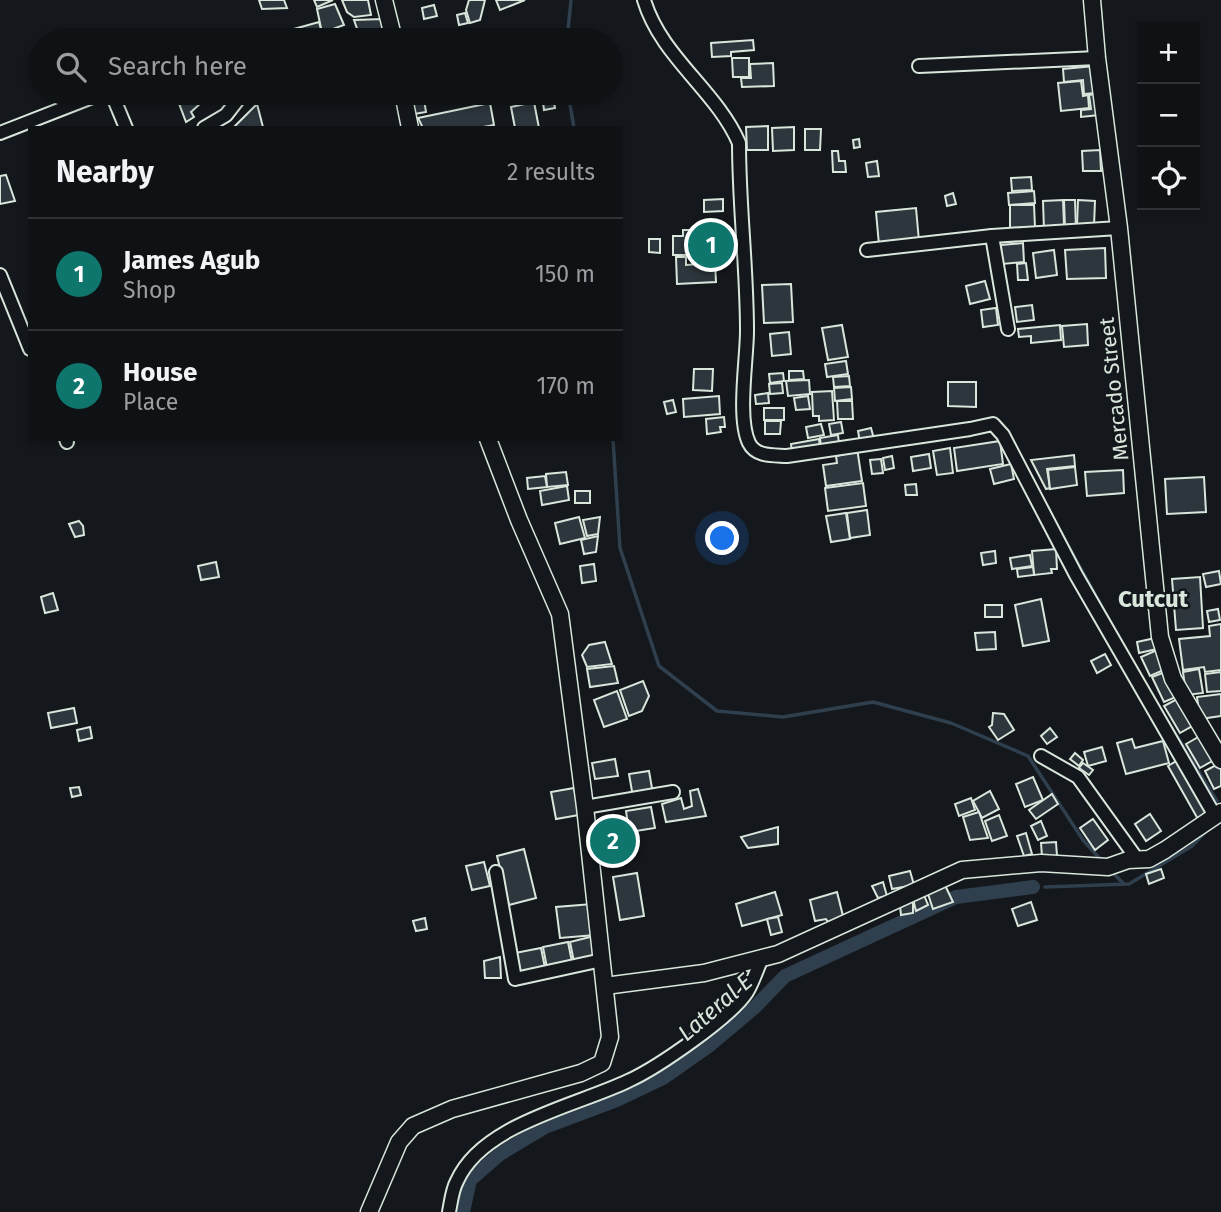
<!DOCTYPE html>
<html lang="en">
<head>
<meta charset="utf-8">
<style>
	:root { --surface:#0f1215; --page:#181b1e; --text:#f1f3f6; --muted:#9b9ea0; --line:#2f3234; --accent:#0f766e }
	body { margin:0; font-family:"Fira Sans",sans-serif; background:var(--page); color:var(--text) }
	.controls { position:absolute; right:21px; top:21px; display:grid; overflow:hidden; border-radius:0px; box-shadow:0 4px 10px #0003 }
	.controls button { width:63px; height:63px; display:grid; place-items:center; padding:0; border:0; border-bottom:2px solid var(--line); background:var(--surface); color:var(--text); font:35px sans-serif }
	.you { position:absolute; left:723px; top:539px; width:24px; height:24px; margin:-18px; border:5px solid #fff; border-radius:50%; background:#1a73e8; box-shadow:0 0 0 10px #1a73e833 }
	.badge { display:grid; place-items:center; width:46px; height:46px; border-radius:50%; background:var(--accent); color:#fff; font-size:23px; font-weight:700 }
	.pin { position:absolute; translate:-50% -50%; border:4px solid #fff; box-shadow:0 2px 7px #0006 }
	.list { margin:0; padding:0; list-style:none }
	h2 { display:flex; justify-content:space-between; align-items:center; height:91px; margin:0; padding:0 28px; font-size:30px }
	h2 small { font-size:23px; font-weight:400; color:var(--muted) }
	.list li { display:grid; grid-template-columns:46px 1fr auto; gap:21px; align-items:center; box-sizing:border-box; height:112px; padding:0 28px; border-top:2px solid var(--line) }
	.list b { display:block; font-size:26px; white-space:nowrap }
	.list p { margin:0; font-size:23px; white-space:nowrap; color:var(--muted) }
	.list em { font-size:23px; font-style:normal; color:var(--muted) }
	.icon { flex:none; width:38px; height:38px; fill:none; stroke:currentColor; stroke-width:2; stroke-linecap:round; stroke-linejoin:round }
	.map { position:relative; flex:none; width:1221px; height:1212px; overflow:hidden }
	.search { position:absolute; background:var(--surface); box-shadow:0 4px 10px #0003; left:28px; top:28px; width:595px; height:77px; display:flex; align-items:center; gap:18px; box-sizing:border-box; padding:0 24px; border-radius:38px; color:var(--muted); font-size:26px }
	.panel { position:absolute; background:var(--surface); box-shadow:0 4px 10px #0003; left:28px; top:126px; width:595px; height:315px; border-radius:0px }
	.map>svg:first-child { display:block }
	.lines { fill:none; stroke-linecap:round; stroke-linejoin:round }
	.stream { stroke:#2f3f4d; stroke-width:3.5 }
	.canal { stroke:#2f3f4d; stroke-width:14 }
	.building { fill:#2c363c; stroke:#d8e6dc; stroke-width:2 }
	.street-casing { stroke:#d8e6dc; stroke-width:16 }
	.secondary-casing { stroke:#d8e6dc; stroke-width:19 }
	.street { stroke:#14181c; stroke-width:12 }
	.secondary { stroke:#14181c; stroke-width:16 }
	.labels { text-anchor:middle; stroke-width:5; stroke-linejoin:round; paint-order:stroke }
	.street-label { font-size:21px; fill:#d8e6dc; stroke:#14181c }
	.water-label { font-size:23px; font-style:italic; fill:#d8e6dc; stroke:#14181c }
	.quarter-label { font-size:24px; font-weight:bold; fill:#d8e6dc; stroke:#14181c }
</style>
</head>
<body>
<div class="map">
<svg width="1221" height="1212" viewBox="0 0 1221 1212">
	<rect width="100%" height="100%" fill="#14181c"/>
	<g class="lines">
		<g class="stream">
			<path d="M567 40 571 0"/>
			<path d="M568 93 574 128"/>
			<path d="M613 439 620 548 659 666 717 711 783 717 873 702 951 723 1028 756 1083 840 1101 860"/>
			<path d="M1048 509 1122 643"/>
			<path d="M1168 722 1217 801"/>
			<path d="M1111 871 1124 884"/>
			<path d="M1045 887 1129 884 1192 846 1207 830"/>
		</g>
		<path class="canal" d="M463 1212 470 1180 500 1154 545 1127 617 1100 663 1078 710 1045 755 1007 785 976 956 897 1033 887"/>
	</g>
	<g class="building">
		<path d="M259 0H284L287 8 262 9Z"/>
		<path d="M314 0H333L317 7Z"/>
		<path d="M342 0H368L371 15 354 17 347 12Z"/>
		<path d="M469 0H485L480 20 470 23 466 10Z"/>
		<path d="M496 0H525L500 10Z"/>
		<path d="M335 4 344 25 322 33 317 9Z"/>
		<path d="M434 5 437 16 424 19 422 8Z"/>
		<path d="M465 13 468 23 459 25 457 15Z"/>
		<path d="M383 19 381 38 361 40 354 20Z"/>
		<path d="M319 22 322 33 307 40H298L294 29Z"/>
		<path d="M753 40 754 50 731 52V56L712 57 711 43Z"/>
		<path d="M732 58H749V77H733Z"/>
		<path d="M773 63 774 86 742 87 741 78H751L750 64Z"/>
		<path d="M1094 66 1096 93 1084 94 1083 80 1064 82 1063 69Z"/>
		<path d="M1081 81 1083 96 1088 95 1089 108 1061 111 1058 83Z"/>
		<path d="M175 93H199L201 103 191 112 194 117 186 122Z"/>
		<path d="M221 93H240L241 96 223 100Z"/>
		<path d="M329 93H339L340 98 330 101Z"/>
		<path d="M409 93H423L426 112 414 114Z"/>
		<path d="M552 93 555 108 544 110 542 95Z"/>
		<path d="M1096 94 1099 115 1081 117V110L1091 109 1089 95Z"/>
		<path d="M534 102 539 128H515L511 107Z"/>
		<path d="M490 103 494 125 478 128H423L418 118Z"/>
		<path d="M257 104 263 127 233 128Z"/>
		<path d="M768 126V150H747L746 127Z"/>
		<path d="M794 127V150L773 151 772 128Z"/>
		<path d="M805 129H821L820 150H805Z"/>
		<path d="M859 139 860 147 854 148 853 140Z"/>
		<path d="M1100 150 1101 171H1083L1082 151Z"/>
		<path d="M832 151H838L839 161H845L846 172H833Z"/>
		<path d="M877 161 879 176 868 177 866 163Z"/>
		<path d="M6 175 15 201 0 204V176Z"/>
		<path d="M1031 177 1032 190 1012 191 1011 178Z"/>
		<path d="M1034 191 1035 203 1009 205 1008 193Z"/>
		<path d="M953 193 956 204 947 206 945 196Z"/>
		<path d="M723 199V211L704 212V200Z"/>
		<path d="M1063 200 1064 225H1055L1056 229 1044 230 1043 201Z"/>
		<path d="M1064 200H1075L1076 229H1065Z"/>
		<path d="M1078 200 1095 201 1094 226 1077 225Z"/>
		<path d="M1010 205H1034L1035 227 1010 228Z"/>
		<path d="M916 208 919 241 879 245 876 212Z"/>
		<path d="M683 230H695V236H702V255H673V236H683Z"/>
		<path d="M706 230H721L722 238H706Z"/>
		<path d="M649 239H660V253L649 252Z"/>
		<path d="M1023 243 1024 262 1002 264 1001 245Z"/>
		<path d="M1105 248 1106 278 1067 279 1065 250Z"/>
		<path d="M1054 250 1057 275 1036 278 1033 253Z"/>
		<path d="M676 257H686V265L715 263 716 282 677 284Z"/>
		<path d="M1026 263 1028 280H1018L1017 264Z"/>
		<path d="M985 281 990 299 970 304 966 286Z"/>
		<path d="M791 284 793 322 764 323 762 285Z"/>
		<path d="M1032 305 1034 320 1017 322 1015 307Z"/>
		<path d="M996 308 998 325 983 327 981 310Z"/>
		<path d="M1087 324 1088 345 1064 347 1062 326Z"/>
		<path d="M842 325 848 357 828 360 822 328Z"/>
		<path d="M1060 325 1061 340 1031 343V336L1019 337 1018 329Z"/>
		<path d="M789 332 791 354 772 356 770 334Z"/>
		<path d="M846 361 848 374 827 377 825 364Z"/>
		<path d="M694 369H713L712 391 693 390Z"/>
		<path d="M789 371H803L804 379 789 380Z"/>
		<path d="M783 373 784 381 770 383 769 374Z"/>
		<path d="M849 376 850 386 834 387 833 377Z"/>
		<path d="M809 380 810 394 788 396 786 381Z"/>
		<path d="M948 382H976V407L948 406Z"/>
		<path d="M782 383 783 393 770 394 769 384Z"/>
		<path d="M851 387 852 399 835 401 834 388Z"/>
		<path d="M832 391 834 420 819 421V416H813L812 392Z"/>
		<path d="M768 393 769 403 756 404 755 395Z"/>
		<path d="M719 396 720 414 684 417 683 399Z"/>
		<path d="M808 396 810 409 796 410 794 398Z"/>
		<path d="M673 400 676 412 667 414 664 402Z"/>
		<path d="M837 401H852L853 419H838Z"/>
		<rect x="764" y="408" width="20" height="12"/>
		<path d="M724 417 725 427H720L721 432 707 434 706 419Z"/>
		<path d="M765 421H781L780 434H765Z"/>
		<path d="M841 422 843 433 831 435 829 424Z"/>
		<path d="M821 424 824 435 808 438 806 427Z"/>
		<path d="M871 428 874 439 860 442 858 431Z"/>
		<path d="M838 435 839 444 821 447 820 438Z"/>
		<path d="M819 439 820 447 792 452 791 444Z"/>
		<path d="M1000 441 1003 464 957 471 954 448Z"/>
		<path d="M857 448 862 481 826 486 823 465 837 463 836 456 845 454 844 450Z"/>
		<path d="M950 448 953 473 937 475 933 451Z"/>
		<path d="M929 454 931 468 913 471 911 457Z"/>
		<path d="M1074 455 1075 466 1047 469 1050 488 1046 489 1031 460Z"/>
		<path d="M892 456 894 468 885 470 883 458Z"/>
		<path d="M881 459 883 473 872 474 870 460Z"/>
		<path d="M1011 464 1014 479 994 484 990 469Z"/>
		<path d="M1075 467 1077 485 1050 489 1048 470Z"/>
		<path d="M1123 470 1124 493 1087 496 1085 472Z"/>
		<path d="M566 472 568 485 547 487 546 474Z"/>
		<path d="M545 476 547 487 528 489 527 478Z"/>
		<path d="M1204 477 1206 512 1167 514 1165 479Z"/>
		<path d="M863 483 866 506 828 511 825 488Z"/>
		<path d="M916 484 917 495H906L905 485Z"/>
		<path d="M567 486 569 500 542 505 540 491Z"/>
		<rect x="575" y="491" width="15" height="12"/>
		<path d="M867 510 870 535 850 538 847 513Z"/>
		<path d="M846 513 850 539 831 542 826 516Z"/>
		<path d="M579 517 585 538 560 544 555 523Z"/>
		<path d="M600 517 598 534 587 536 583 520Z"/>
		<path d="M79 521 83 526 84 535 75 537 69 524Z"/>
		<path d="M598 536 596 552 584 554 581 540Z"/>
		<path d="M1056 549 1057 569H1051L1052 573 1034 575 1032 551Z"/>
		<path d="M995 551 996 563 983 565 981 553Z"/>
		<path d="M1030 555 1032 566 1012 569 1010 558Z"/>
		<path d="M216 562 219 577 201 580 198 566Z"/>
		<path d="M594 564 596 581 582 583 580 566Z"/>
		<path d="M1033 567 1034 575 1018 577 1017 569Z"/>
		<path d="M1219 571 1221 584 1206 587 1203 574Z"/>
		<path d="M1200 577 1203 628 1176 630 1172 579Z"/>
		<path d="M53 593 58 610 45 613 41 597Z"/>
		<path d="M1041 599 1049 641 1023 646 1015 605Z"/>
		<rect x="985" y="605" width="17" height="12"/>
		<path d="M1218 609 1220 620 1209 622 1207 611Z"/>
		<path d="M1221 624V670L1205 672 1204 667 1183 670 1179 639 1210 636 1209 626Z"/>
		<path d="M995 632 996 649 977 650 975 633Z"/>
		<path d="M1155 638 1157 649 1139 653 1137 642Z"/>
		<path d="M605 642 612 664 587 667 582 655 589 645Z"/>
		<path d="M1157 650 1166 669 1150 676 1141 657Z"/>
		<path d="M1105 654 1111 665 1097 673 1091 661Z"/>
		<path d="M614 666 618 683 590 687 587 669Z"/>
		<path d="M1199 669 1203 693 1186 695 1183 672Z"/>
		<path d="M1165 672 1176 697 1164 702 1152 677Z"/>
		<path d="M1221 672V691L1207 692 1205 674Z"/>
		<path d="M643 681 649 696 642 711 629 716 620 690Z"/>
		<path d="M617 691 627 719 604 727 594 700Z"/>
		<path d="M1221 694V716L1200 719 1197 697Z"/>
		<path d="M1179 698 1194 725 1180 733 1164 706Z"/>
		<path d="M74 708 77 723 51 728 48 713Z"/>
		<path d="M993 713 1004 714 1014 730 998 740 989 727 992 725Z"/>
		<path d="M90 727 92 738 79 741 77 730Z"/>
		<path d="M1050 728 1057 737 1047 744 1041 736Z"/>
		<path d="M1200 736 1214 760 1200 768 1186 744Z"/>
		<path d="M1132 739 1135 748 1163 741 1169 763 1126 774 1117 743Z"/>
		<path d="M1102 747 1106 761 1088 766 1084 752Z"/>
		<path d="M1075 753 1083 760 1079 766 1070 759Z"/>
		<path d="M615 759 618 776 595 779 592 763Z"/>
		<path d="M1178 760 1209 816 1199 821 1168 766Z"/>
		<path d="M1083 763 1093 770 1089 775 1079 768Z"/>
		<path d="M1218 764 1221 770V786L1214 789 1205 771Z"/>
		<path d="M649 771 653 794 633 797 629 774Z"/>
		<path d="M1033 777 1043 800 1025 807 1016 784Z"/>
		<path d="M79 787 81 795 72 797 70 788Z"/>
		<path d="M574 788 579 815 556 819 551 792Z"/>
		<path d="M698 789 706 816 666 822 662 804 681 798 684 809 692 806 690 791Z"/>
		<path d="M990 791 999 809 982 818 973 801Z"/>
		<path d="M1052 794 1058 804 1036 819 1029 810Z"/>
		<path d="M971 798 975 810 959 816 955 804Z"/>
		<path d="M651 807 655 828 629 832 626 811Z"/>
		<path d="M979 812 988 838 970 840 963 817Z"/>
		<path d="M1150 814 1161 831 1146 841 1135 824Z"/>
		<path d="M999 815 1007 836 992 841 985 821Z"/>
		<path d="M1093 819 1108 840 1095 850 1080 828Z"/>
		<path d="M1041 821 1047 836 1038 840 1031 826Z"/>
		<path d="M778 827V844L748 848 741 837Z"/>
		<path d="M625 829 628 849 602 853 598 833Z"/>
		<path d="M1026 833 1032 854 1024 856 1017 836Z"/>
		<path d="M1056 842 1057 856 1042 857 1041 843Z"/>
		<path d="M524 849 536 898 509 905 497 856Z"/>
		<path d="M484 862 490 886 472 890 466 866Z"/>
		<path d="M1161 869 1164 878 1149 884 1146 874Z"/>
		<path d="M910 871 914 885 892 889 889 876Z"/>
		<path d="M637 873 644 916 620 920 613 877Z"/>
		<path d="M883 882 887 896 878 898 872 886Z"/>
		<path d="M944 883 953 902 933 909 927 891Z"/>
		<path d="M775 892 782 915 742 926 736 904Z"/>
		<path d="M837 892 843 916 828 922 826 919 815 921 810 900Z"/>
		<path d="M924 895 928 905 916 911 913 899Z"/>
		<path d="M913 899V913L901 915 900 906Z"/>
		<path d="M1031 902 1037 920 1018 926 1012 909Z"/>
		<path d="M592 904 595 935 560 938 556 907Z"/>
		<path d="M778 917 782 932 771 935 767 919Z"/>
		<path d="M425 918 427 929 416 931 413 921Z"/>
		<path d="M594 936 599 957 574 962 570 942Z"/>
		<path d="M568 942 572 962 547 968 543 947Z"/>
		<path d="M541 948 545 968 520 973 515 953Z"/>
		<path d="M500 957 501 978H485L484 961Z"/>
	</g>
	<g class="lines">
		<defs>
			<g id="street">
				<path d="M644 0C661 57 716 90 739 143 739 206 747 268 747 331 747 359 737 418 749 443 756 457 773 455 787 456L970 429 993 424 1003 435 1076 575 1215 816"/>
				<path d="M919 66 1097 58"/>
				<path d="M204 128 226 115 243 93"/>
				<path d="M0 133 100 94 114 99 126 128"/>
				<path d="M992 236 1008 329"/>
				<path d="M867 250 992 236 1119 228"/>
				<path d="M0 275 30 349"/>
				<path d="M66 439 67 442"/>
				<path d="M1041 756 1078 777 1137 859"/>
				<path d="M585 807 673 792"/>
				<path d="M496 872 515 979 602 960"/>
				<path d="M449 1212C451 1202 452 1190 457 1181 482 1124 576 1106 628 1081 657 1068 731 1017 747 992 753 982 757 969 762 958"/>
			</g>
			<g id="secondary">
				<path d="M384 0 394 40"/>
				<path d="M1092 0 1097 58 1119 228 1160 637 1173 679 1221 760"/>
				<path d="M403 93 410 128"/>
				<path d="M605 986 704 973 778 954 962 870 1041 863 1108 867 1128 860 1149 859 1165 850 1221 812"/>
				<path d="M369 1212 399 1142 413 1126 452 1109 581 1073 602 1063 610 1037 585 807 560 614 519 520 488 439"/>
			</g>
		</defs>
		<use href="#street" class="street-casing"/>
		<use href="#secondary" class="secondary-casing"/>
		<use href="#street" class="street"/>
		<use href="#secondary" class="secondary"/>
	</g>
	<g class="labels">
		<g class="street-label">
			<text transform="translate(1114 389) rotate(-96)" y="7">Mercado Street</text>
		</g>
		<g class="water-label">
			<text transform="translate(715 1007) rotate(-41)" y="8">Lateral E</text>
		</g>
		<g class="quarter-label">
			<text x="1153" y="607">Cutcut</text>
		</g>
	</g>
</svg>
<div class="controls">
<button>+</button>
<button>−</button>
<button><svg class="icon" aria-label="locate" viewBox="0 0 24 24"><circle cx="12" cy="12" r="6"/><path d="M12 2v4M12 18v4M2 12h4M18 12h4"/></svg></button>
</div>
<div class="you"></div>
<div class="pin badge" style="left:711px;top:245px">1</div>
<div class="pin badge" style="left:613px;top:841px">2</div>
<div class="search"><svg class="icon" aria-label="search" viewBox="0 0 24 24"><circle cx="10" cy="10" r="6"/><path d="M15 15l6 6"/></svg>Search here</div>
<section class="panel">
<h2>Nearby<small>2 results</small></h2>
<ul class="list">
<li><span class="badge">1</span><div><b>James Agub</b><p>Shop</p></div><em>150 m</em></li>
<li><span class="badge">2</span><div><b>House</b><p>Place</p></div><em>170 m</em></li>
</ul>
</section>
</div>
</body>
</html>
